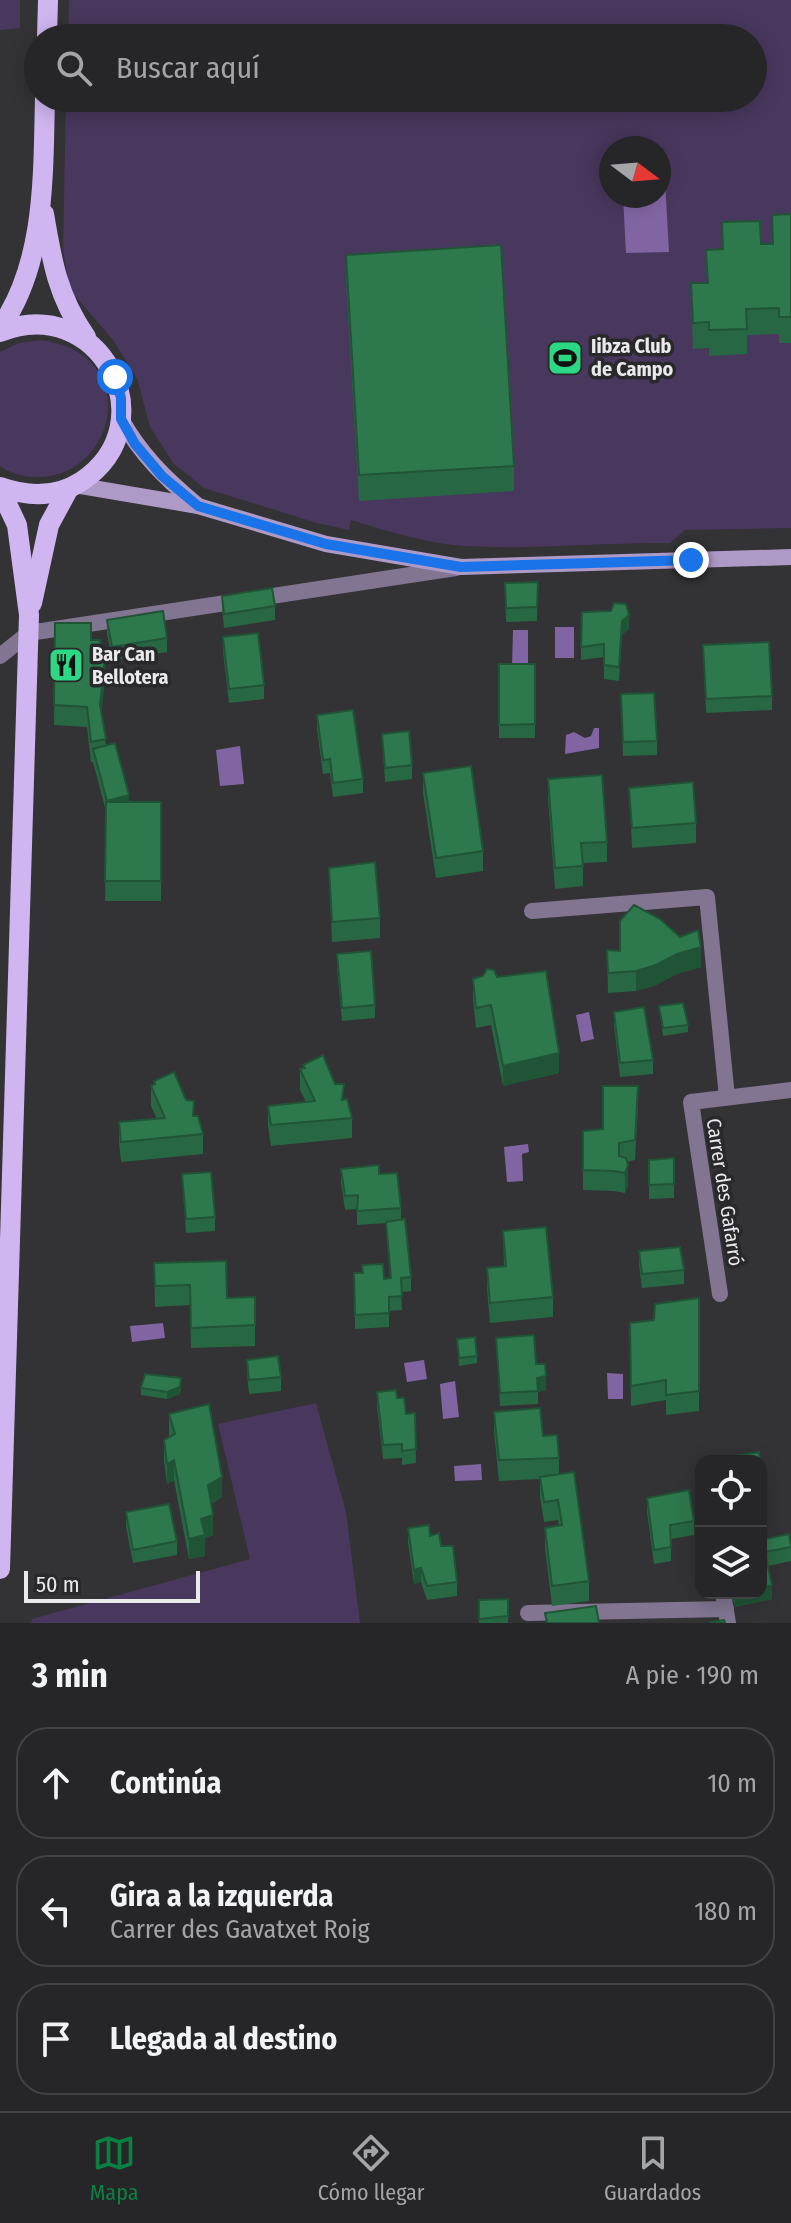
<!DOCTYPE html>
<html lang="es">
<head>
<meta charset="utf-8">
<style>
	:root { --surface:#262628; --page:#323234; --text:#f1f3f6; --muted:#a4a5a8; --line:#424345; --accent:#0b8043 }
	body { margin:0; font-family:"Fira Sans Condensed",sans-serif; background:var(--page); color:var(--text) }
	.controls { position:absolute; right:24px; bottom:24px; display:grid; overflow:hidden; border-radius:16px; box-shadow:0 4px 20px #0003 }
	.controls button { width:72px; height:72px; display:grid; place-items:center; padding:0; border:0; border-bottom:2px solid var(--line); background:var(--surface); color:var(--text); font:40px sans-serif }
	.compass { position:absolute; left:599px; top:136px; width:72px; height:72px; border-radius:50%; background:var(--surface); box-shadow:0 4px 20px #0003; rotate:106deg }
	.scale { position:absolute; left:24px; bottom:20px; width:176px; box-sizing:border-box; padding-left:8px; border:4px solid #eaeaec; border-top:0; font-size:22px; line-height:28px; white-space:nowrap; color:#eaeaec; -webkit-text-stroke:6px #29282b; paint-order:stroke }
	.stop { position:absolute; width:24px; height:24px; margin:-18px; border:6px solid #1a73e8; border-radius:50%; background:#fff }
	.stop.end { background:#1a73e8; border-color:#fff; box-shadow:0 2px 8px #0008 }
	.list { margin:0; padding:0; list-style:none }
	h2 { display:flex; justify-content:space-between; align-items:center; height:104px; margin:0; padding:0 32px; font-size:34px }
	h2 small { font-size:26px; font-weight:400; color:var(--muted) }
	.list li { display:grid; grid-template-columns:52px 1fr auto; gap:24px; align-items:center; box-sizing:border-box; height:112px; margin:0 16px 16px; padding:0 16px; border:2px solid var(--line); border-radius:32px }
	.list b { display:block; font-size:30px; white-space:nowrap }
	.list p { margin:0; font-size:26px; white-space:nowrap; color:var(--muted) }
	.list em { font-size:26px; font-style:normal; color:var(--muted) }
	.icon { flex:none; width:44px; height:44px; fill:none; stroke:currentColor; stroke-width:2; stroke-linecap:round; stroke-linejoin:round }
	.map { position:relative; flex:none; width:791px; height:1623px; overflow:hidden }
	.search { position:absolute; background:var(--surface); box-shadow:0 4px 20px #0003; left:24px; right:24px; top:24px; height:88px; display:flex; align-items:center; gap:20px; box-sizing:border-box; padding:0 28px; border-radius:44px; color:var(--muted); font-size:30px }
	.sheet { height:488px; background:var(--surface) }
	nav { display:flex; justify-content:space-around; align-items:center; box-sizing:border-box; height:112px; border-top:2px solid var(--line); background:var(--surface); font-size:22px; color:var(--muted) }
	nav a { display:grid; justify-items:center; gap:4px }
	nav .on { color:var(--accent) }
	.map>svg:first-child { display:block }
	.green { fill:#49385e; fill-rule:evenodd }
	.water { fill:#8165a3 }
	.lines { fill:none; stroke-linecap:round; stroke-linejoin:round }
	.street { stroke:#817591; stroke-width:16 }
	.secondary { stroke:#ad9ac6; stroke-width:16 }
	.primary { stroke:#cfb6f0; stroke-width:20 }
	.wall { fill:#286743 }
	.shaded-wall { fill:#205437 }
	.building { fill:#2e784e; stroke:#205437; stroke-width:2 }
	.route { stroke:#1a73e8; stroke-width:10 }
	.labels { text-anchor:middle; stroke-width:7; stroke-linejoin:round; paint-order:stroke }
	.poi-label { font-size:20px; font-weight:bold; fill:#eaeaec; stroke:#29282b; text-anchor:start }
	.street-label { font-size:20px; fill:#eaeaec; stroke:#29282b }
</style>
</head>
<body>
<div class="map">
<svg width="791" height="1623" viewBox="0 0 791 1623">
	<rect width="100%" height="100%" fill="#333235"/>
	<g class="green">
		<path d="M0 0H20V28L0 30Z"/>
		<path d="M69 0H791V528L685 530 670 543C602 542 534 550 466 546 430 544 386 531 351 520L349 530 317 523 204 488 174 464 150 427 137 378 113 340 70 290 63 250 66 98H753V38H68ZM611 148H659V196H611Z"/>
		<path d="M41 340C56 343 69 345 82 355 136 395 100 480 35 477 23 477 10 473 0 466V352L19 343Z"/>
		<path d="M316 1403 346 1512 360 1623H31L32 1619 250 1559 218 1424Z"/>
	</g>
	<g class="water">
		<path d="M664 163 669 252 626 253 623 196H659V164Z"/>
		<rect x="555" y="627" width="19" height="31"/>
		<path d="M513 630H528V668L512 667Z"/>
		<path d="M594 728H599V748L565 754 566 735 574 732 585 738 591 736Z"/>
		<path d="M240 746 244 784 220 786 216 750Z"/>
		<path d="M589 1012 594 1039 581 1042 576 1015Z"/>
		<path d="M528 1144 529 1152 522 1154 523 1181 507 1182 504 1147Z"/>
		<path d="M163 1323 165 1338 132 1342 130 1326Z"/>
		<path d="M424 1360 427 1379 407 1382 404 1363Z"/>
		<path d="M607 1373 623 1374V1399H608Z"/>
		<path d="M455 1381 459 1417 443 1419 440 1384Z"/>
		<path d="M481 1464 482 1480 455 1481 454 1466Z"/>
	</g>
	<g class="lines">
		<g class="street">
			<path d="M0 656 29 633 456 568"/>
			<path d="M532 911 707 897 727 1097"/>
			<path d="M720 1294 691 1102 791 1090"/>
			<path d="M723 1593 728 1623"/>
			<path d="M528 1613 726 1609"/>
		</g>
		<g class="secondary">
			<path d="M121 419C141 455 166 479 197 505"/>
			<path d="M75 485 198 506 326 544 461 567 791 557"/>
		</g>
		<g class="primary">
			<path d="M47 38 48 0"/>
			<path d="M44 214C52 262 58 297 86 337"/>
			<path d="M0 328C46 263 43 174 45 98"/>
			<path d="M0 332C98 292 169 422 82 481 56 498 28 497 0 487"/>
			<path d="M0 489 17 525 29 615 0 1569"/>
			<path d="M32 603 49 525 69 488"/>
		</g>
	</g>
	<g class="wall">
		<path d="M791 214V343H779V334L747 335V354L709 356V348L693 349 691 283H707L706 250 722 249V222L761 244H772V215Z"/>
		<path d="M346 255 514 466V491L359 501 346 281Z"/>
		<path d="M538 582 537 621 506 622 505 583Z"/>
		<path d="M222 596 275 606V620L224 628 222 609Z"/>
		<path d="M611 611 629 629 622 635 619 681 604 679V657L581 660V647Z"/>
		<path d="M107 620 167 638V652L112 661 107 634Z"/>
		<path d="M55 623 91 640 100 658 105 678 101 713 106 746 129 802H161V901H105L106 811 93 762H91L87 727 54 725Z"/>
		<path d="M223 637 264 685V699L229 703 223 651Z"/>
		<path d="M703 645 772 696V710L706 713Z"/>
		<rect x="499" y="664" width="36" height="74"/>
		<path d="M621 694 657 741V755L623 756Z"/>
		<path d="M317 715 363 779V793L333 797 330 773 323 774 317 729Z"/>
		<path d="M382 734 412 765V779L385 782Z"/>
		<path d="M423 773 483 851V871L436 878 423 793Z"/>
		<path d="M548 779 607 842V862L583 863V886L555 889 548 799Z"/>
		<path d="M629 788 696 823V843L632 848Z"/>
		<path d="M329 868 380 918V938L332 942Z"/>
		<path d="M607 950 701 967 677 974 656 985 636 991 608 993Z"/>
		<path d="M337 954 375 1005V1018L342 1021 337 968Z"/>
		<path d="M497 977 559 1073 503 1086 491 1025 476 1028 473 999V979Z"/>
		<path d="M659 1006 688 1025V1032L663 1036Z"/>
		<path d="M614 1012 653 1060V1074L620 1077 614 1026Z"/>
		<path d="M303 1065 335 1084 352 1118V1138L271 1146 268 1126V1106L306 1102 300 1090V1069L303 1068Z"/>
		<path d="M154 1081 186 1100 203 1134V1154L121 1162 119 1142V1122L157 1119 151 1106V1086L154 1085Z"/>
		<path d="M638 1106 635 1160 627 1162 628 1185 625 1193 614 1191 583 1190V1131L603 1129Z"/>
		<path d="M674 1158V1198L649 1199V1160Z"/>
		<path d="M341 1169 379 1174 401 1208V1220L411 1277V1291L401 1292 402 1310 389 1311V1327L355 1329 354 1273 384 1279 390 1278 386 1223 357 1225V1209L345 1210 341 1183Z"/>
		<path d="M182 1174 215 1217V1231L186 1233Z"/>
		<path d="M503 1231 553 1297V1317L490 1323 487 1289V1268L504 1267Z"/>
		<path d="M639 1251 684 1270V1284L642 1288 639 1265Z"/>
		<path d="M154 1263 227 1298 255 1297V1346L191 1348 190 1305 155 1307Z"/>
		<path d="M699 1298V1411L666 1415V1400L631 1406 630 1323 654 1320Z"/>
		<path d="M496 1338 536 1364 546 1390 538 1392V1404L500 1406Z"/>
		<path d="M457 1339 477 1356V1363L459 1366Z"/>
		<path d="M247 1360 281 1377V1391L249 1394 247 1374Z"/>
		<path d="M181 1385 180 1394 167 1399 141 1395V1388Z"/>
		<path d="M377 1392 397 1398 406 1414 415 1413 416 1463 402 1465V1458L383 1459 377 1406Z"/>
		<path d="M494 1412 543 1436 559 1458V1474L589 1581V1601L552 1606 545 1548V1528L559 1526 558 1520 544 1522 540 1497V1479L499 1481 494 1432Z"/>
		<path d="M169 1414 222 1497 211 1504 213 1535 205 1538V1556L189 1559 174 1480 167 1484 164 1461V1440L169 1437Z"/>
		<path d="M761 1468 766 1501V1515L761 1516Z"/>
		<path d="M647 1498 694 1521V1535L671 1539V1561L654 1564 647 1512Z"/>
		<path d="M126 1512 177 1541V1555L133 1563 126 1526Z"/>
		<path d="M408 1528 430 1536 441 1546 457 1582V1596L427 1600 421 1582 414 1584 408 1542Z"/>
		<path d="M761 1540 791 1542V1561L768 1566 772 1599 735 1607 732 1593H761Z"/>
		<path d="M508 1599V1623H479V1600Z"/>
	</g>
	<g class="shaded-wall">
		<path d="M629 615V629L622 635 619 681 622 621Z"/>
		<path d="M105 657V678L100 726V705Z"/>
		<path d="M129 795V809L107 814V801Z"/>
		<path d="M701 947V967L677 974 656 985 636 991V971L677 954Z"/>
		<path d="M559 1053V1073L503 1086V1066Z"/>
		<path d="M628 1165V1185L625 1193V1173Z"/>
		<path d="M546 1376V1390L537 1392V1378Z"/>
		<path d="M181 1378 180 1394 167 1399V1392Z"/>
		<path d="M174 1460V1480L167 1484V1464Z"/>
		<path d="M222 1477V1497L208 1505V1485Z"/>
		<path d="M213 1515V1535L205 1538V1556L189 1559V1539L201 1519Z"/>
		<path d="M421 1568V1582L414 1584V1570Z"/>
		<path d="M772 1585V1599L735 1607V1593H761V1588Z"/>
	</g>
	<g class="building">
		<path d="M791 214V317H779V308L746 309 747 329 709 330V322L693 323 691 283H708L706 250 723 249 722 222 760 221 761 244H773L772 215Z"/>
		<path d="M501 245 514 466 359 475 346 255Z"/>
		<path d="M538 582 537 607 506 608 505 583Z"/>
		<path d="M272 588 275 606 224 614 222 596Z"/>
		<path d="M614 603 626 604 629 615 622 621 619 667 604 665V644L581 647 582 612 611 611Z"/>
		<path d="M163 611 167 638 112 647 107 620Z"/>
		<path d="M55 623H91V640H100V658L105 657 100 705 106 739 91 742 87 707 54 705Z"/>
		<path d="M258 633 264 685 229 689 223 637Z"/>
		<path d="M769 642 772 696 706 699 703 645Z"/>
		<path d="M499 664H535V724L499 725Z"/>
		<path d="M654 693 657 741 623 742 621 694Z"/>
		<path d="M353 710 363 779 333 783 330 759 323 760 317 715Z"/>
		<path d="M409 731 412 765 385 768 382 734Z"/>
		<path d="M115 743 129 795 107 801 93 749Z"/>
		<path d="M471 766 483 851 436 858 423 773Z"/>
		<path d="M602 775 607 842 581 843 583 866 555 868 548 779Z"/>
		<path d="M693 782 696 823 632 828 629 788Z"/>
		<path d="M106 802H161V881H105Z"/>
		<path d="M375 862 380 918 332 922 329 868Z"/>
		<path d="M634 905 660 919 680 937 698 930 701 947 677 954 656 965 636 971 608 973 607 950 620 951V921Z"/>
		<path d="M371 951 375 1005 342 1008 337 954Z"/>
		<path d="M487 969 494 970 497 977 546 971 559 1053 503 1066 491 1005 476 1008 473 979 483 976Z"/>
		<path d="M683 1003 688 1025 663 1028 659 1006Z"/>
		<path d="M644 1007 653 1060 620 1063 614 1012Z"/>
		<path d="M323 1055 335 1084H344L342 1100 347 1099 352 1118 271 1125 268 1106 315 1101 300 1069 305 1068 303 1065Z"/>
		<path d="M174 1072 186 1100 194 1101 193 1116H198L203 1134 121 1142 119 1122 165 1118 151 1086 155 1084 154 1081Z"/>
		<path d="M603 1086H638L635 1140 619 1143V1156L626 1158 628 1165 625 1173 614 1171 583 1170V1131L603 1129Z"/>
		<path d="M674 1158V1184L649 1185V1160Z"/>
		<path d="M379 1165V1174L397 1173 401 1208 357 1211 358 1195 345 1196 341 1169Z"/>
		<path d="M211 1172 215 1217 186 1219 182 1174Z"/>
		<path d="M405 1219 411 1277 401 1278 402 1296 389 1297V1313L355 1315 354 1273H363L362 1265 383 1264 384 1279 391 1278 386 1222Z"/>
		<path d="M546 1227 553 1297 490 1303 487 1268 506 1266 503 1231Z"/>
		<path d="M680 1247 684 1270 642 1274 639 1251Z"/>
		<path d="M226 1261 227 1298 255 1297V1325L191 1328 190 1285 155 1286 154 1263Z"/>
		<path d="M699 1298V1391L666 1395V1380L631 1386 630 1323 654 1320 655 1304Z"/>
		<path d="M534 1335 536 1364H545L546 1376 537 1378 538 1391 500 1393 496 1338Z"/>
		<path d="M475 1337 477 1356 459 1358 457 1339Z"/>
		<path d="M278 1356 281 1377 249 1380 247 1360Z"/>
		<path d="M145 1374 181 1378 180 1387 167 1392 141 1388Z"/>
		<path d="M396 1390 397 1398H404L406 1414 415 1413 416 1449 402 1451V1444L383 1445 377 1392Z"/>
		<path d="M209 1404 222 1477 208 1485 213 1515 201 1519 205 1535 189 1539 174 1460 167 1464 164 1440 175 1434 169 1414Z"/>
		<path d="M540 1408 543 1436 557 1435 559 1458 499 1460 494 1412Z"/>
		<path d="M759 1452 760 1461H710V1460Z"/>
		<path d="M761 1468 766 1501 761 1502Z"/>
		<path d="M574 1472 589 1581 552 1586 545 1528 562 1525 558 1500 544 1502 540 1477Z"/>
		<path d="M689 1490 694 1521 670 1525 671 1547 654 1550 647 1498Z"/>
		<path d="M169 1504 177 1541 133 1550 126 1512Z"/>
		<path d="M429 1525 430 1536 439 1533 441 1546H453L457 1582 427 1586 421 1568 414 1570 408 1528Z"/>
		<path d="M789 1534 791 1547 765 1552 772 1585 761 1588V1540Z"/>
		<path d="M508 1599V1616L479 1619V1600Z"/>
		<path d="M596 1606 599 1623H547L545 1613Z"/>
		<path d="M724 1620 725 1623H710V1622Z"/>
	</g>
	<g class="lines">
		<path class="route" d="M115 377 121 398V419L135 444 162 476 198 506 326 544 461 567 691 560"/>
	</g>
	<defs>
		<symbol id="stadium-square" viewBox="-11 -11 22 22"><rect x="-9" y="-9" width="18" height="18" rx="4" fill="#2cd884" stroke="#29282b"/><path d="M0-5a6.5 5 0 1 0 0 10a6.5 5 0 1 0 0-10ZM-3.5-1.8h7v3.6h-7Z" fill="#111"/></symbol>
		<symbol id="restaurant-square" viewBox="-11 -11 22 22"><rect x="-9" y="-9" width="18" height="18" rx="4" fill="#2cd884" stroke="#29282b"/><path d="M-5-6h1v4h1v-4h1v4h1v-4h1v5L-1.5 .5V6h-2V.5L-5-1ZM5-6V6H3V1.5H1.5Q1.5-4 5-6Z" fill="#111"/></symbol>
	</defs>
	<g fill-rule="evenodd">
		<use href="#stadium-square" x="545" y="338" width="40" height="40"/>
		<use href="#restaurant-square" x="46" y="645" width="40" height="40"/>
	</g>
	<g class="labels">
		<g class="poi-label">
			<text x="591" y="353">Iibza Club<tspan x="591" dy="23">de Campo</tspan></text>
			<text x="92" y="661">Bar Can<tspan x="92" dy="23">Bellotera</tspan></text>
		</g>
		<g class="street-label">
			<text transform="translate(725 1192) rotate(81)" y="7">Carrer des Gafarró</text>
		</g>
	</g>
</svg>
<div class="controls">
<button><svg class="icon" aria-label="locate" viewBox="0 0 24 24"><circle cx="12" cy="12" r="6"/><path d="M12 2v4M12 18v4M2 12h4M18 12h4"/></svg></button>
<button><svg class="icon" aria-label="layers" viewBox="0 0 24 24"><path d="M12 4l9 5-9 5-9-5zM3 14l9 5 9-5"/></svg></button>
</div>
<svg class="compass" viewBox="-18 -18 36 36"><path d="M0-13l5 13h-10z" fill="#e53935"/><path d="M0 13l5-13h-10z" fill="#a4a5a8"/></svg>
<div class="scale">50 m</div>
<div class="stop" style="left:115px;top:377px"></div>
<div class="stop end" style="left:691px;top:560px"></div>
<div class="search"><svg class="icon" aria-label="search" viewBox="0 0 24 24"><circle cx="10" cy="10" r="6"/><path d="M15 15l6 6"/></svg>Buscar aquí</div>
</div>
<section class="sheet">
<h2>3 min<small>A pie · 190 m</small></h2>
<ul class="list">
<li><svg class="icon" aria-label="ahead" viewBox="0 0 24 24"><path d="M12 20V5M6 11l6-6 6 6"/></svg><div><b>Continúa</b></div><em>10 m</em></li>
<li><svg class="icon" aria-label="left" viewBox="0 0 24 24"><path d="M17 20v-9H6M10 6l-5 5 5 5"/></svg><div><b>Gira a la izquierda</b><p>Carrer des Gavatxet Roig</p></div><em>180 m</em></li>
<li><svg class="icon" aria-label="arrive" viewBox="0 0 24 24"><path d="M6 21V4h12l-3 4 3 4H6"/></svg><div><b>Llegada al destino</b></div></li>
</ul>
</section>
<nav>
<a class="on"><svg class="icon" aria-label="map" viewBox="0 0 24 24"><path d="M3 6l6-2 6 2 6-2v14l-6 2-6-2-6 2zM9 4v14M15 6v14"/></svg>Mapa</a>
<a><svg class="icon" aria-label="directions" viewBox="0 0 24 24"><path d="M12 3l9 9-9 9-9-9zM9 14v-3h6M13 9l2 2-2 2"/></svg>Cómo llegar</a>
<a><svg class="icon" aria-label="saved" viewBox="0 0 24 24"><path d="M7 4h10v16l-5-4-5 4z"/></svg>Guardados</a>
</nav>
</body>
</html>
